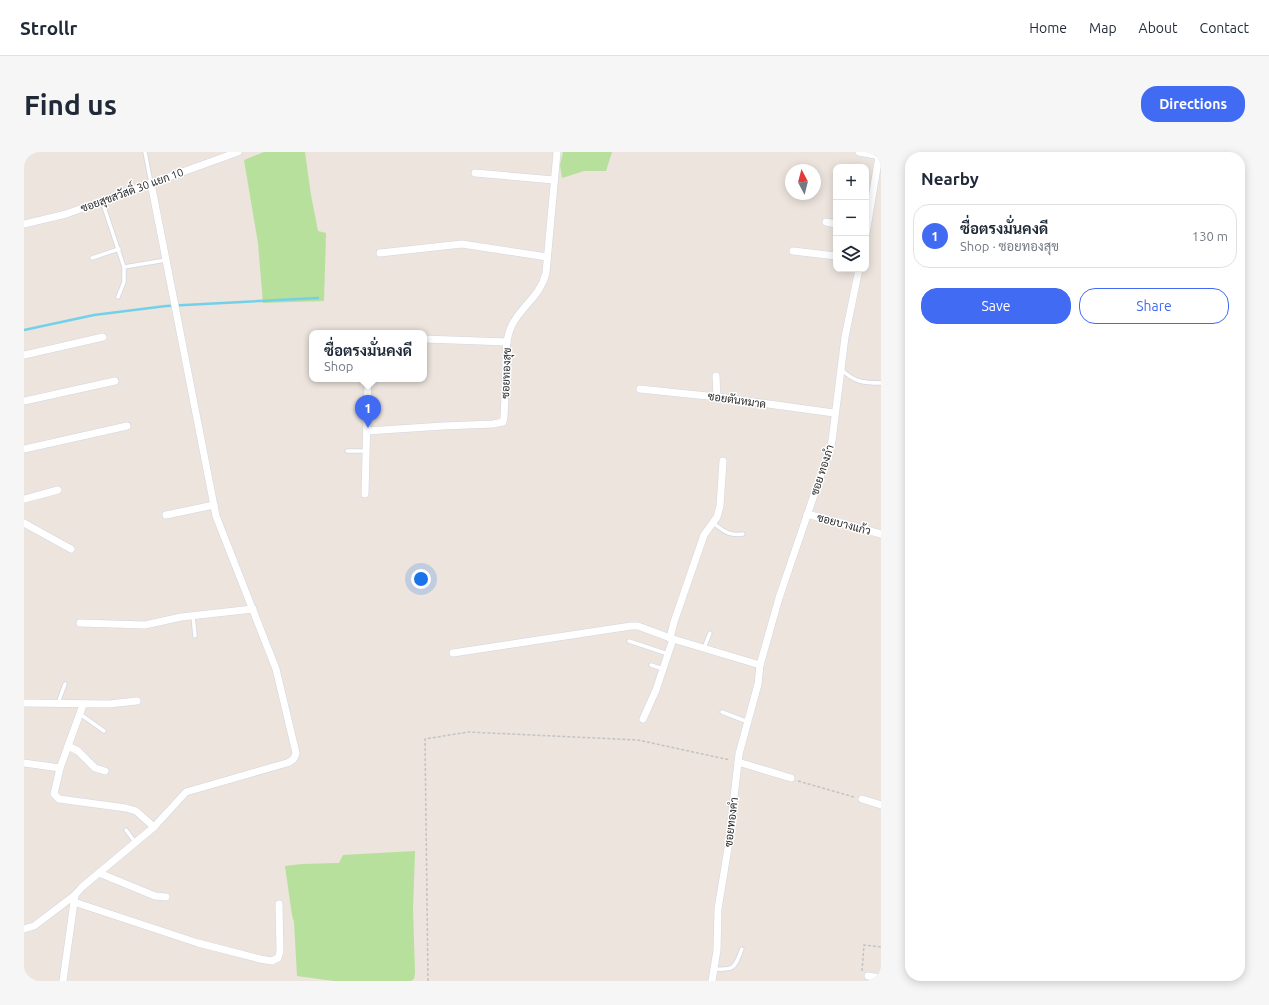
<!DOCTYPE html>
<html lang="en">
<head>
<meta charset="utf-8">
<style>
	:root { --surface:#fff; --page:#f6f6f7; --text:#1f2937; --muted:#747a83; --line:#e0e1e3; --accent:#426bf3 }
	body { margin:0; font-family:Ubuntu,Sarabun,sans-serif; background:var(--page); color:var(--text) }
	.controls { position:absolute; right:12px; top:12px; display:grid; overflow:hidden; border-radius:8px; box-shadow:0 2px 10px #0003 }
	.controls button { width:36px; height:36px; display:grid; place-items:center; padding:0; border:0; border-bottom:1px solid var(--line); background:var(--surface); color:var(--text); font:20px sans-serif }
	.compass { position:absolute; left:761px; top:12px; width:36px; height:36px; border-radius:50%; background:var(--surface); box-shadow:0 2px 10px #0003; rotate:353deg }
	.you { position:absolute; left:397px; top:427px; width:14px; height:14px; margin:-10px; border:3px solid #fff; border-radius:50%; background:#1a73e8; box-shadow:0 0 0 6px #1a73e833 }
	.badge { display:grid; place-items:center; width:26px; height:26px; border-radius:50%; background:var(--accent); color:#fff; font-size:13px; font-weight:700 }
	.pin { position:absolute; translate:-50% -33px; filter:drop-shadow(0 1px 2px #0008) }
	.pin::after { content:''; position:absolute; top:21px; width:14px; height:12px; background:inherit; clip-path:polygon(0 0,100% 0,50% 100%) }
	.popup { position:absolute; left:285px; top:178px; width:118px; height:52px; box-sizing:border-box; display:grid; place-content:center; border-radius:8px; background:var(--surface); filter:drop-shadow(0 1px 3px #0005); font-size:13px; white-space:nowrap; color:var(--muted) }
	.popup b { font-size:15px; color:var(--text) }
	.popup::after { content:''; position:absolute; left:50%; top:100%; margin-left:-8px; border:8px solid transparent; border-top-color:var(--surface) }
	.list { margin:0; padding:0; list-style:none }
	h2 { display:flex; justify-content:space-between; align-items:center; height:52px; margin:0; padding:0 16px; font-size:17px }
	h2 small { font-size:13px; font-weight:400; color:var(--muted) }
	.list li { display:grid; grid-template-columns:26px 1fr auto; gap:12px; align-items:center; box-sizing:border-box; height:64px; margin:0 8px 8px; padding:0 8px; border:1px solid var(--line); border-radius:16px }
	.list b { display:block; font-size:15px; white-space:nowrap }
	.list p { margin:0; font-size:13px; white-space:nowrap; color:var(--muted) }
	.list em { font-size:13px; font-style:normal; color:var(--muted) }
	.actions { display:flex; gap:8px; padding:12px 16px }
	.actions a { flex:1; padding:9px 0; border:1px solid var(--accent); border-radius:16px; text-align:center; font-size:14px; color:var(--accent) }
	.actions .main { background:var(--accent); color:#fff }
	.icon { flex:none; width:22px; height:22px; fill:none; stroke:currentColor; stroke-width:2; stroke-linecap:round; stroke-linejoin:round }
	.map { position:relative; flex:none; width:857px; height:829px; overflow:hidden; border-radius:16px }
	header { display:flex; align-items:center; gap:24px; box-sizing:border-box; height:56px; padding:0 20px; background:var(--surface); border-bottom:1px solid var(--line) }
	header strong { font-size:19px }
	nav { display:flex; gap:22px; margin-inline-start:auto; font-size:14px }
	.intro { display:flex; align-items:center; justify-content:space-between; box-sizing:border-box; height:96px; padding:0 24px }
	h1 { margin:0; font-size:28px }
	.button { padding:10px 18px; border-radius:16px; background:var(--accent); color:#fff; font-size:14px; font-weight:700 }
	main { display:flex; gap:24px; padding:0 24px }
	aside { flex:1; background:var(--surface); border-radius:16px; box-shadow:0 2px 10px #0003 }
	.map>svg:first-child { display:block }
	.green { fill:#b6e09b }
	.lines { fill:none; stroke-linecap:round; stroke-linejoin:round }
	.stream { stroke:#73d0ea; stroke-width:2.5 }
	.lane-casing { stroke:#d2d6e2; stroke-width:5 }
	.street-casing { stroke:#d2d6e2; stroke-width:8 }
	.path { stroke:#c3c3c3; stroke-width:1.5; stroke-dasharray:3 2; stroke-linecap:butt }
	.lane { stroke:#fff; stroke-width:3.5 }
	.street { stroke:#fff; stroke-width:7 }
	.labels { text-anchor:middle; stroke-width:3; stroke-linejoin:round; paint-order:stroke }
	.street-label { font-size:11px; fill:#2a2a2a; stroke:#fff }
</style>
</head>
<body>
<header>
<strong>Strollr</strong>
<nav><a>Home</a><a>Map</a><a>About</a><a>Contact</a></nav>
</header>
<div class="intro"><h1>Find us</h1><a class="button">Directions</a></div>
<main>
<div class="map">
<svg width="857" height="829" viewBox="0 0 857 829">
	<rect width="100%" height="100%" fill="#ece4dd"/>
	<g class="green">
		<path d="M240 0H281L287 43 294 79 302 81 300 149 239 151 234 91 220 8Z"/>
		<path d="M539 0H588L582 19H560L538 26 536 13Z"/>
		<path d="M391 699 389 758 391 821 390 827 387 829H310L273 824 270 770 268 763 261 714 278 712 315 711 319 703Z"/>
	</g>
	<g class="lines">
		<path class="stream" d="M0 178 70 163 142 154 294 146"/>
		<defs>
			<g id="lane">
				<path d="M121 0 127 31"/>
				<path d="M78 49 100 115V130L94 145"/>
				<path d="M68 106 95 97"/>
				<path d="M100 115 142 108"/>
				<path d="M818 218C830 230 840 231 857 231"/>
				<path d="M323 299H342"/>
				<path d="M689 371C700 379 704 384 719 382"/>
				<path d="M169 464 171 484"/>
				<path d="M605 489 644 502"/>
				<path d="M680 496 686 481"/>
				<path d="M627 513 639 517"/>
				<path d="M34 551 41 532"/>
				<path d="M698 560 724 570"/>
				<path d="M56 562 80 579"/>
				<path d="M102 678 111 690"/>
				<path d="M690 817C712 818 710 816 718 797"/>
			</g>
			<g id="street">
				<path d="M835 0 857 4"/>
				<path d="M451 21 530 28"/>
				<path d="M802 70 812 72"/>
				<path d="M0 72 42 62 214 0"/>
				<path d="M842 82 855 4"/>
				<path d="M769 99 812 104"/>
				<path d="M356 101 438 92 523 105"/>
				<path d="M400 187 483 190"/>
				<path d="M0 203 79 185"/>
				<path d="M692 224 693 245"/>
				<path d="M616 237 693 245 810 261"/>
				<path d="M0 249 91 229"/>
				<path d="M343 279 419 274 469 272 479 270 480 265C481 250 481 234 482 219 482 203 481 187 488 173 498 153 516 145 522 121L533 0"/>
				<path d="M0 297 103 274"/>
				<path d="M341 342 344 227"/>
				<path d="M0 347 34 338"/>
				<path d="M783 362 857 382"/>
				<path d="M142 363 190 353"/>
				<path d="M0 371 47 397"/>
				<path d="M56 471 121 473 157 465 229 457"/>
				<path d="M646 486 650 470 680 383 693 365 696 354 699 309"/>
				<path d="M429 501 607 474H614L649 487 736 513"/>
				<path d="M0 551 85 552 113 549"/>
				<path d="M59 553 36 616 30 642 35 647 102 656 112 659 130 675"/>
				<path d="M619 567 632 538 649 487"/>
				<path d="M44 594 54 599 71 616 81 619"/>
				<path d="M714 610 767 626"/>
				<path d="M0 611 36 616"/>
				<path d="M838 647 857 653"/>
				<path d="M75 721 131 744 142 745"/>
				<path d="M50 750 174 791 236 807 248 809 254 806 256 800 255 752"/>
				<path d="M0 777 10 774 51 743"/>
				<path d="M844 824 857 826"/>
				<path d="M39 829 51 743 58 735 130 675 162 640 263 611C269 609 271 606 272 601L252 517 192 364 127 31"/>
				<path d="M688 829 693 798 694 757 704 696 715 602 734 532 736 513 755 446 805 299 808 289 821 185 835 117"/>
			</g>
		</defs>
		<use href="#lane" class="lane-casing"/>
		<use href="#street" class="street-casing"/>
		<g class="path">
			<path d="M774 629 830 645"/>
			<path d="M838 819 840 793 857 795"/>
			<path d="M404 829 401 587 444 580 614 588 706 608"/>
		</g>
		<use href="#lane" class="lane"/>
		<use href="#street" class="street"/>
	</g>
	<g class="labels">
		<g class="street-label">
			<text transform="translate(108 38) rotate(-20)" y="4">ซอยสุขสวัสดิ์ 30 แยก 10</text>
			<text transform="translate(482 221) rotate(-88)" y="4">ซอยทองสุข</text>
			<text transform="translate(713 248) rotate(8)" y="4">ซอยตันหมาด</text>
			<text transform="translate(798 318) rotate(-72)" y="4">ซอย ทองภํา</text>
			<text transform="translate(820 372) rotate(15)" y="4">ซอยบางแก้ว</text>
			<text transform="translate(707 670) rotate(-83)" y="4">ซอยทองคำ</text>
		</g>
	</g>
</svg>
<div class="controls">
<button>+</button>
<button>−</button>
<button><svg class="icon" aria-label="layers" viewBox="0 0 24 24"><path d="M12 4l9 5-9 5-9-5zM3 14l9 5 9-5"/></svg></button>
</div>
<svg class="compass" viewBox="-18 -18 36 36"><path d="M0-13l5 13h-10z" fill="#e53935"/><path d="M0 13l5-13h-10z" fill="#747a83"/></svg>
<div class="you"></div>
<div class="pin badge" style="left:344px;top:276px">1</div>
<div class="popup"><b>ซื่อตรงมั่นคงดี</b>Shop</div>
</div>
<aside>
<h2>Nearby<small></small></h2>
<ul class="list">
<li><span class="badge">1</span><div><b>ซื่อตรงมั่นคงดี</b><p>Shop · ซอยทองสุข</p></div><em>130 m</em></li>
</ul>
<div class="actions"><a class="main">Save</a><a>Share</a></div>
</aside>
</main>
</body>
</html>
